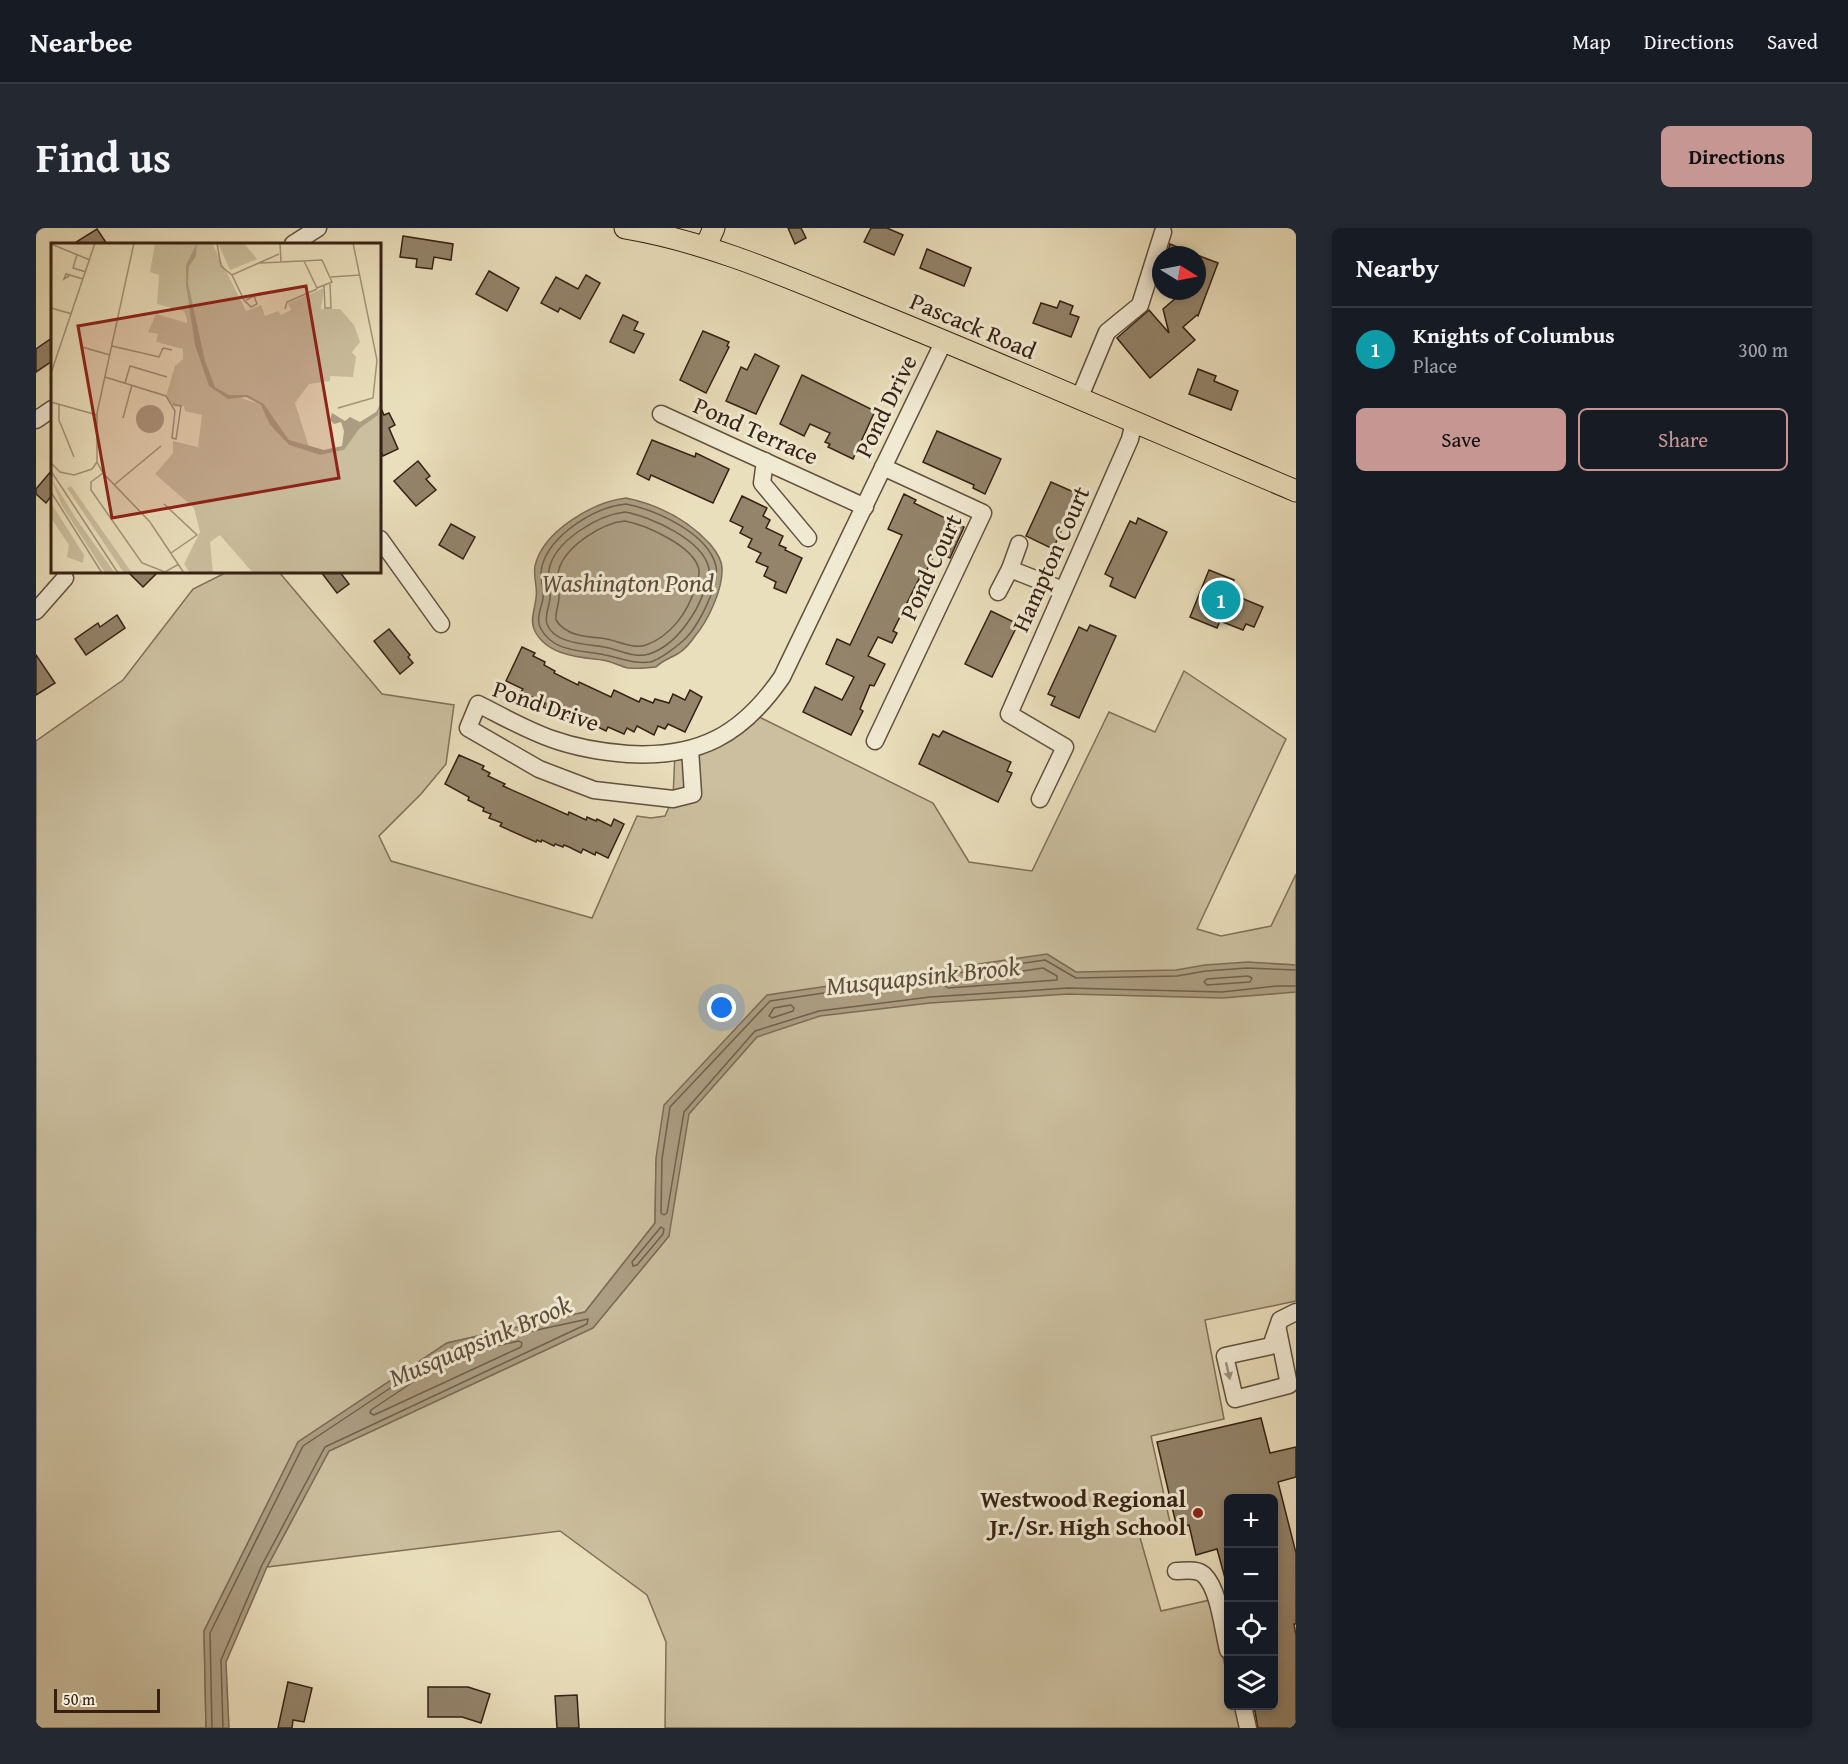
<!DOCTYPE html>
<html lang="en">
<head>
<meta charset="utf-8">
<style>
	:root { --surface:#171b24; --page:#242831; --text:#f1f3f6; --muted:#9ea1a6; --line:#363941; --accent:#c59692 }
	body { margin:0; font-family:"Gentium Book Plus",serif; background:var(--page); color:var(--text) }
	.controls { position:absolute; right:18px; bottom:18px; display:grid; overflow:hidden; border-radius:9px; box-shadow:0 3px 9px #0003 }
	.controls button { width:54px; height:54px; display:grid; place-items:center; padding:0; border:0; border-bottom:2px solid var(--line); background:var(--surface); color:var(--text); font:30px sans-serif }
	.compass { position:absolute; left:1116px; top:18px; width:54px; height:54px; border-radius:50%; background:var(--surface); box-shadow:0 3px 9px #0003; rotate:100deg }
	.scale { position:absolute; left:18px; bottom:15px; width:106px; box-sizing:border-box; padding-left:6px; border:3px solid #352114; border-top:0; font-size:16px; line-height:21px; white-space:nowrap; color:#352114; -webkit-text-stroke:4px #f1ead3; paint-order:stroke }
	.you { position:absolute; left:686px; top:780px; width:21px; height:21px; margin:-15px; border:4px solid #fff; border-radius:50%; background:#1a73e8; box-shadow:0 0 0 9px #1a73e833 }
	.badge { display:grid; place-items:center; width:39px; height:39px; border-radius:50%; background:var(--accent); color:#fff; font-size:20px; font-weight:700 }
	.pin { position:absolute; translate:-50% -50%; border:3px solid #fff; box-shadow:0 2px 6px #0006 }
	.list { margin:0; padding:0; list-style:none }
	h2 { display:flex; justify-content:space-between; align-items:center; height:78px; margin:0; padding:0 24px; font-size:26px }
	h2 small { font-size:20px; font-weight:400; color:var(--muted) }
	.list li { display:grid; grid-template-columns:39px 1fr auto; gap:18px; align-items:center; box-sizing:border-box; height:84px; padding:0 24px; border-top:2px solid var(--line) }
	.list b { display:block; font-size:22px; white-space:nowrap }
	.list p { margin:0; font-size:20px; white-space:nowrap; color:var(--muted) }
	.list em { font-size:20px; font-style:normal; color:var(--muted) }
	.actions { display:flex; gap:12px; padding:18px 24px }
	.actions a { flex:1; padding:14px 0; border:2px solid var(--accent); border-radius:9px; text-align:center; font-size:21px; color:var(--accent) }
	.actions .main { background:var(--accent); color:#111 }
	.icon { flex:none; width:33px; height:33px; fill:none; stroke:currentColor; stroke-width:2; stroke-linecap:round; stroke-linejoin:round }
	.map { position:relative; flex:none; width:1260px; height:1500px; overflow:hidden; border-radius:9px }
	header { display:flex; align-items:center; gap:36px; box-sizing:border-box; height:84px; padding:0 30px; background:var(--surface); border-bottom:2px solid var(--line) }
	header strong { font-size:28px }
	nav { display:flex; gap:33px; margin-inline-start:auto; font-size:21px }
	.intro { display:flex; align-items:center; justify-content:space-between; box-sizing:border-box; height:144px; padding:0 36px }
	h1 { margin:0; font-size:42px }
	.button { padding:15px 27px; border-radius:9px; background:var(--accent); color:#111; font-size:21px; font-weight:700 }
	main { display:flex; gap:36px; padding:0 36px }
	aside { flex:1; background:var(--surface); border-radius:9px; box-shadow:0 3px 9px #0003 }
	.map>svg:first-child { display:block }
	.green { fill:#cbbf9f; stroke:#80705a; stroke-width:1.5 }
	.water { fill:#ac9e83; stroke:#7c6c57; stroke-width:1.5 }
	.lines { fill:none; stroke-linecap:round; stroke-linejoin:round }
	.shore { stroke:#70604c; stroke-width:1.5 }
	.building { fill:#93846b; stroke:#352114; stroke-width:1.5 }
	.minor-casing { stroke:#62503e; stroke-width:19 }
	.major-casing { stroke:#352114; stroke-width:23 }
	.minor { stroke:#f1ead3; stroke-width:16 }
	.major { stroke:#eadfbc; stroke-width:21 }
	.oneway { fill:#9c907d }
	.poi-dot { fill:#8f2418; stroke:#f1ead3; stroke-width:2 }
	.labels { text-anchor:middle; stroke-width:6; stroke-linejoin:round; paint-order:stroke }
	.street-label { font-size:24px; fill:#352114; stroke:#f1ead3 }
	.poi-label { font-size:24px; font-weight:bold; fill:#352114; stroke:#f1ead3; text-anchor:end }
	.water-label { font-size:26px; font-style:italic; fill:#5f4d3b; stroke:#f1ead3 }
	.inset-road { fill:none; stroke:#a29379; stroke-width:1.5 }
	.view { fill:#8f2418; fill-opacity:0.15; stroke:#8f2418; stroke-width:3 }
	.inset-edge { fill:none; stroke:#352114; stroke-width:3 }
</style>
</head>
<body>
<header>
<strong>Nearbee</strong>
<nav><a>Map</a><a>Directions</a><a>Saved</a></nav>
</header>
<div class="intro"><h1>Find us</h1><a class="button">Directions</a></div>
<main>
<div class="map">
<svg width="1260" height="1500" viewBox="0 0 1260 1500">
	<rect width="100%" height="100%" fill="#eadfbc"/>
	<filter id="stains"><feTurbulence type="fractalNoise" baseFrequency=".00333" numOctaves="4"/><feColorMatrix values="0 0 0 0 .2 0 0 0 0 .09 0 0 0 0 .02 0 0 0 .5 -.17"/></filter>
	<radialGradient id="worn" r=".72"><stop offset=".6" stop-color="#630" stop-opacity="0"/><stop offset="1" stop-color="#630" stop-opacity=".3"/></radialGradient>
	<path class="green" d="M191 344H243L346 466 418 477 410 536 385 566 343 608 355 633 556 690 601 588 615 590 629 588 637 570 639 525 717 486 897 575 933 634 996 643 1073 484 1119 504 1148 443 1250 511 1161 701 1185 708 1235 698 1260 646V1073L1169 1092 1188 1191 1115 1208 1135 1299 1103 1306 1125 1383 1174 1372 1192 1451V1478H1199L1204 1500H629L630 1414 611 1367 524 1303 231 1339 293 1223 557 1100 633 1008 620 934 619 995 549 1084 411 1115 262 1214 168 1403 170 1500H0V513L87 452 157 361Z"/>
	<g class="water">
		<path d="M590 270C623 277 651 291 674 316 679 322 686 332 686 340 687 361 672 393 659 408 655 414 649 421 643 425 635 430 627 432 620 439 611 440 601 441 592 440 583 438 575 433 566 432 542 429 509 427 498 401 494 392 499 380 500 370 502 359 497 349 499 338 507 303 557 274 590 270Z"/>
		<path d="M1011 726 1040 744 1140 742 1169 737 1212 734 1260 737V764L1187 770 1032 766 894 775 784 788 721 809 653 886 633 1008 557 1100 293 1223 231 1339 190 1434 193 1500H170L168 1403 262 1214 411 1115 549 1084 619 995 620 930 628 877 731 767Z"/>
	</g>
	<g class="lines">
		<g class="shore">
			<path d="M590 276C620 282 672 305 680 338 684 356 663 396 651 409 644 416 624 432 614 434 598 436 585 430 569 427 547 422 518 425 505 401 499 391 506 379 507 370 508 359 503 349 506 338 515 306 559 279 590 276Z"/>
			<path d="M589 284C613 288 668 312 673 341 674 352 663 378 656 388 646 404 632 420 613 426 598 431 582 421 568 419 551 416 518 416 511 396 508 387 514 378 514 369 515 360 511 351 513 342 518 313 562 287 589 284Z"/>
			<path d="M589 293C609 297 659 318 663 342 664 347 661 355 659 360 652 384 635 408 610 417 596 422 579 411 565 410 549 409 529 407 520 392 519 384 523 377 523 369 523 360 520 350 523 341 530 318 566 295 589 293Z"/>
			<path d="M1007 740 1021 748V752L912 760 909 758 911 754Z"/>
			<path d="M1260 742 1211 740 1170 743 1141 748 1040 750 1009 732 734 773 634 879 626 931 625 985 628 987 631 985 648 884 719 803 783 783 894 769 1032 760 1186 764 1241 758H1260"/>
			<path d="M1212 748 1216 750 1214 754 1171 757 1168 754 1171 751Z"/>
			<path d="M755 777 758 780 757 783 736 790 733 788 738 780Z"/>
			<path d="M625 999 628 1001 627 1006 601 1037 597 1038 596 1034Z"/>
			<path d="M483 1113 486 1115 485 1119 338 1187 334 1185 335 1182 416 1128Z"/>
			<path d="M176 1500 174 1405 267 1218 413 1121 552 1091 551 1096 289 1219 226 1337 185 1432 187 1500"/>
		</g>
	</g>
	<g class="building">
		<path d="M752 0H765L770 10 759 16Z"/>
		<path d="M835 0H851L867 7 858 27 828 14Z"/>
		<path d="M61 1 71 16H37Z"/>
		<path d="M367 8 417 16 415 32 398 29 396 41 380 39 381 31 364 29Z"/>
		<path d="M1134 16 1159 26V27H1131Z"/>
		<path d="M891 21 935 40 928 58 884 40Z"/>
		<path d="M1161 27 1182 35 1162 88 1161 87 1147 99 1159 112 1114 150 1081 110 1113 82 1133 105 1127 81 1148 63H1161V52L1167 47 1161 49Z"/>
		<path d="M453 43 483 60 471 83 440 66Z"/>
		<path d="M550 47 564 55 544 91 524 80 522 84 505 75 520 49 542 61Z"/>
		<path d="M1024 73 1037 78 1034 86 1043 89 1035 109 997 95 1005 75 1021 80Z"/>
		<path d="M587 87 602 94 598 102 608 106 598 125 574 114Z"/>
		<path d="M667 103 693 114 691 118 693 119 670 165 644 152Z"/>
		<path d="M16 110V133L0 144V121Z"/>
		<path d="M719 126 743 138 720 186 690 173 705 139 711 142Z"/>
		<path d="M1162 141 1180 148 1178 153 1202 163 1195 182 1153 166Z"/>
		<path d="M766 147 839 183 817 231 792 219 794 216 789 214 794 205 774 196 768 208 744 196Z"/>
		<path d="M344 178 348 187 353 185 359 197 353 200 362 221 347 228 344 220Z"/>
		<path d="M901 203 965 231 949 266 937 260 938 257 887 234Z"/>
		<path d="M616 212 659 229 660 225 693 241 677 275 615 247 613 252 601 246Z"/>
		<path d="M382 233 394 248 390 251 400 262 380 278 358 253Z"/>
		<path d="M16 242V267L10 275 0 266V261Z"/>
		<path d="M1015 254 1042 266 1017 321 990 308Z"/>
		<path d="M868 266 880 272 878 275 928 299 914 330 900 323 886 352 883 351 857 403 861 405 856 415 842 409 832 428 849 436 838 458 834 457 824 481 827 483 815 507 767 484 779 459 806 472 818 449 790 436 801 411 814 417 866 307 852 301Z"/>
		<path d="M706 268 731 280 727 288 734 292 730 300 747 308 743 317 750 320 749 322 766 330 750 365 738 360 740 354 728 348 732 339 720 334 725 325 712 319 716 311 704 305 707 299 694 293Z"/>
		<path d="M1102 290 1131 304 1099 370 1074 358 1077 350 1069 346 1094 293 1100 296Z"/>
		<path d="M415 296 439 309 427 331 403 317Z"/>
		<path d="M1173 342 1198 352 1193 365 1227 379 1218 399 1210 396 1207 402 1184 393 1181 400 1154 389Z"/>
		<path d="M92 344H122L107 359Z"/>
		<path d="M285 344H304L313 356 301 365Z"/>
		<path d="M955 383 982 396 956 449 929 436Z"/>
		<path d="M81 387 89 400 50 427 39 411 62 395 64 399Z"/>
		<path d="M1054 397 1080 408 1043 490 1015 477 1019 469 1012 466 1043 399 1051 403Z"/>
		<path d="M353 401 374 427 372 429 377 435 364 446 338 413Z"/>
		<path d="M486 419 499 425 497 428 509 434 508 437 519 443 518 445 542 457 543 454 575 469 578 462 603 474 605 470 617 475 619 471 633 475 637 466 649 472 654 462 666 469 649 504 632 496 629 501 622 498 618 507 601 498 598 504 591 500 588 506 572 499 570 503 542 489 540 494 507 479 509 475 485 464 487 461 470 453Z"/>
		<path d="M0 427 19 455 0 467Z"/>
		<path d="M907 503 975 534 971 543 976 545 962 574 883 536 897 506 903 509Z"/>
		<path d="M423 527 448 538 446 541 454 545 452 548 469 556 467 558 532 587 533 584 550 592 551 589 560 593 561 591 575 598 578 591 588 596 572 630 560 624 559 627 547 621 545 625 533 619 528 617 527 619 519 616 518 618 506 612 505 614 501 612 500 614 464 598 466 595 453 590 455 586 447 583 448 580 432 572 433 569 409 556Z"/>
		<path d="M1225 1190 1234 1225 1260 1219V1249L1242 1254 1260 1325V1396H1258L1260 1407V1500H1222L1218 1478H1238V1270H1192V1349L1189 1350 1181 1321 1160 1327 1153 1297 1141 1300 1121 1214Z"/>
		<path d="M252 1454 276 1460 268 1494 257 1492 256 1500H242Z"/>
		<path d="M392 1459H432L454 1466 445 1495 426 1489H392Z"/>
		<path d="M541 1467 543 1500H521L519 1468Z"/>
	</g>
	<g class="lines">
		<defs>
			<g id="minor">
				<path d="M257 16 282 0"/>
				<path d="M1043 171 1071 104 1104 77 1127 4"/>
				<path d="M625 186 829 279"/>
				<path d="M0 192 16 181"/>
				<path d="M729 233 726 255 772 310"/>
				<path d="M344 311 405 396"/>
				<path d="M983 316 974 341 1027 362"/>
				<path d="M962 364 974 341"/>
				<path d="M0 383 29 350"/>
				<path d="M839 513 947 285 847 239"/>
				<path d="M654 521 657 566 637 571 558 562 503 541 432 500 442 476C466 488 490 502 516 511 541 520 566 524 592 526 663 530 706 507 746 449L908 113"/>
				<path d="M1004 571 1029 519 973 486 1094 211 1098 194"/>
				<path d="M1242 1102 1253 1157 1199 1171 1189 1128 1235 1118 1244 1092 1260 1084"/>
				<path d="M1140 1343C1149 1343 1161 1340 1168 1347 1183 1361 1187 1402 1192 1422"/>
				<path d="M1207 1478 1212 1500"/>
			</g>
			<g id="major">
				<path d="M589 0C678 15 758 52 842 86 982 143 1121 204 1260 263"/>
				<path d="M670 18 678 0"/>
			</g>
		</defs>
		<use href="#minor" class="minor-casing"/>
		<use href="#major" class="major-casing"/>
		<use href="#minor" class="minor"/>
		<use href="#major" class="major"/>
	</g>
	<defs><path id="oneway-solid" d="M-6-.8H1V-3.2L6.5 0L1 3.2V.8H-6Z" transform="scale(1.5)"/></defs>
	<use class="oneway" href="#oneway-solid" transform="translate(1192 1143) rotate(77)"/>
	<circle class="poi-dot" cx="1162" cy="1285" r="6"/>
	<g class="labels">
		<g class="street-label">
			<text transform="translate(937 98) rotate(23)" y="8">Pascack Road</text>
			<text transform="translate(850 178) rotate(-64)" y="8">Pond Drive</text>
			<text transform="translate(720 203) rotate(24)" y="8">Pond Terrace</text>
			<text transform="translate(1015 331) rotate(-66)" y="8">Hampton Court</text>
			<text transform="translate(895 339) rotate(-65)" y="8">Pond Court</text>
			<text transform="translate(510 478) rotate(19)" y="8">Pond Drive</text>
		</g>
		<g class="poi-label">
			<text x="1150" y="1279">Westwood Regional<tspan x="1150" dy="28">Jr./Sr. High School</tspan></text>
		</g>
		<g class="water-label">
			<text x="592" y="364">Washington Pond</text>
			<text transform="translate(887 748) rotate(-6)" y="9">Musquapsink Brook</text>
			<text transform="translate(444 1113) rotate(-23)" y="9">Musquapsink Brook</text>
		</g>
	</g>
	<g transform="translate(15 15)">
		<rect width="330" height="330" fill="#eadfbc"/>
		<path d="M104 0H161L195 68 210 62 214 73 227 68 230 72 240 67 237 60 273 45 270 66H289L303 82 309 99 301 109 305 114 302 134 279 133V138L258 141 244 160 258 204 238 197 213 161 197 152 190 155 211 162 219 182 238 202 269 212 293 207 309 185 330 168V330H202L169 292 159 299 162 330H139L133 321 149 289 143 265 104 231 122 210V198L147 204 151 172 134 168 133 163 123 164 115 153 124 123 132 116V106L105 99 107 91 97 89 105 71 136 80V76L133 68 106 61 108 32 99 29ZM193 0 206 16 179 27 167 0ZM0 235 24 274 64 330H54L10 261ZM20 243 81 330H73L16 245ZM0 260 33 312 32 320 16 314 18 302 0 275Z" fill="#cbbf9f"/>
		<path d="M146 0 145 13 138 23 137 40 154 118 164 144 178 152H197L213 161 238 197 273 207 291 203 293 188 290 179 283 181 279 177 281 170 294 178 299 174 309 179 325 169 330 160 327 172 309 185 293 207 269 212 238 202 219 182 210 162 195 154 177 156 158 143 144 102 135 42V22ZM85 176a14 14 0 1 1 28 0a14 14 0 1 1-28 0Z" fill="#ac9e83"/>
		<path class="inset-road" d="M166 0 170 23 181 32 228 11M229 0 230 19M0 1 39 17M26 12 22 25 35 29M209 20 271 17 281 39 266 45 253 18M181 32 193 57 200 64 206 61 203 53 195 57M18 33 13 36 15 31 32 36M280 34 309 32M273 43 274 65H280L279 41M0 65 21 71M234 66 236 59 266 46M61 103 108 114 112 105 121 107M31 104 59 112M0 130 44 0M54 134 115 153 124 168 121 195 125 196 130 163 122 161M74 140 79 123 116 134M0 159 46 172M8 162V177L23 214M287 165 322 155 326 117 302 0M72 175 81 142M46 219 52 230 99 279 133 330M46 219V170L83 0M0 220 9 229 23 232 41 226 46 219M0 228 67 330M52 230 40 239V247L91 320 114 329 128 321M63 242 110 203M0 249 51 330M113 261 146 292 120 310"/>
		<path class="view" d="M255 43 288 235 61 275 27 83Z"/>
		<rect width="330" height="330" class="inset-edge"/>
	</g>
	<rect width="100%" height="100%" filter="url(#stains)"/>
	<rect width="100%" height="100%" fill="url(#worn)"/>
</svg>
<div class="controls">
<button>+</button>
<button>−</button>
<button><svg class="icon" aria-label="locate" viewBox="0 0 24 24"><circle cx="12" cy="12" r="6"/><path d="M12 2v4M12 18v4M2 12h4M18 12h4"/></svg></button>
<button><svg class="icon" aria-label="layers" viewBox="0 0 24 24"><path d="M12 4l9 5-9 5-9-5zM3 14l9 5 9-5"/></svg></button>
</div>
<svg class="compass" viewBox="-18 -18 36 36"><path d="M0-13l5 13h-10z" fill="#e53935"/><path d="M0 13l5-13h-10z" fill="#9ea1a6"/></svg>
<div class="scale">50 m</div>
<div class="you"></div>
<div class="pin badge" style="left:1185px;top:372px;background:#0f9aa8">1</div>
</div>
<aside>
<h2>Nearby<small></small></h2>
<ul class="list">
<li><span class="badge" style="background:#0f9aa8">1</span><div><b>Knights of Columbus</b><p>Place</p></div><em>300 m</em></li>
</ul>
<div class="actions"><a class="main">Save</a><a>Share</a></div>
</aside>
</main>
</body>
</html>
